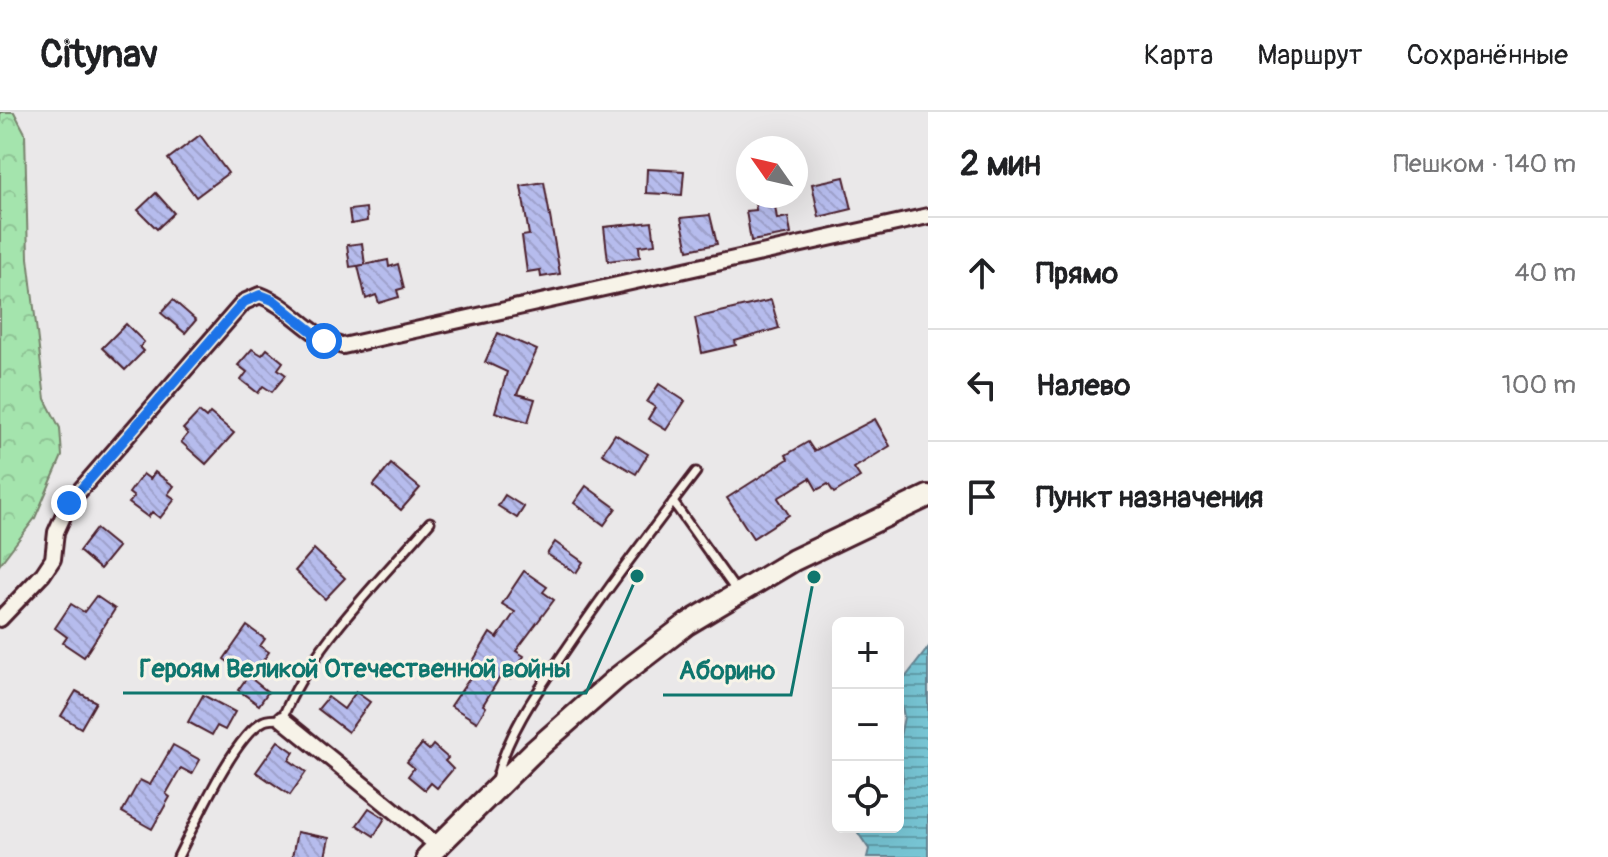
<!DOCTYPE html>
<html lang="ru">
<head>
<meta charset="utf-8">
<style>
	:root { --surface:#fff; --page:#f6f6f6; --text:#202124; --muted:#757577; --line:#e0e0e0 }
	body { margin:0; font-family:Pangolin,sans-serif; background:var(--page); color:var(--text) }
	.controls { position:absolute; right:24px; bottom:24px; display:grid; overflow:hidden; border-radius:12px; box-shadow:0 8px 32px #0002 }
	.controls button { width:72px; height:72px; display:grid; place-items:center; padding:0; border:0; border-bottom:2px solid var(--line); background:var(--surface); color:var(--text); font:40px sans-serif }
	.compass { position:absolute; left:736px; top:24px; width:72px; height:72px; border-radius:50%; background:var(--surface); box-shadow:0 8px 32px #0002; rotate:304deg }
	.stop { position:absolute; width:24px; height:24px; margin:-18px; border:6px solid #1a73e8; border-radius:50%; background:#fff }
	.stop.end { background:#1a73e8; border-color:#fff; box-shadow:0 2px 8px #0008 }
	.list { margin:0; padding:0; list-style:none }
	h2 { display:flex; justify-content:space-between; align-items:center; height:104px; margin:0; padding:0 32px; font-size:34px }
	h2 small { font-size:26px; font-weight:400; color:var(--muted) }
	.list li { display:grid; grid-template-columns:52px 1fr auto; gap:24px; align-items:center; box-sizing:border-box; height:112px; padding:0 32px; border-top:2px solid var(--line) }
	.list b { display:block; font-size:30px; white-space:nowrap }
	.list em { font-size:26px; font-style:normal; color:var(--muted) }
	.icon { flex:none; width:44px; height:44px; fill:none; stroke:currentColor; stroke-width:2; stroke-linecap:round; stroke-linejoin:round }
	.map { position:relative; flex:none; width:928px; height:745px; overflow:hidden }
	header { display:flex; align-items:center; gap:48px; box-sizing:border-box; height:112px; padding:0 40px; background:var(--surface); border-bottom:2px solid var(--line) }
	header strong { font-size:38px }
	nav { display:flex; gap:44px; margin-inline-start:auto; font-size:28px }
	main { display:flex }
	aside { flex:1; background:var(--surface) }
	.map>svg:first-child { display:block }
	.forest { fill:url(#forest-crowns); stroke:#77826c; stroke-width:2 }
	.water { fill:url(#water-rules); stroke:#668391; stroke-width:2 }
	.building { fill:url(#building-back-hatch); stroke:#4a1f2b; stroke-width:2 }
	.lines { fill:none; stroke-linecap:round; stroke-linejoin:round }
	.service-casing { stroke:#4a1f2b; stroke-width:13 }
	.minor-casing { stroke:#4a1f2b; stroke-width:20 }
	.secondary-casing { stroke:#4a1f2b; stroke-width:26 }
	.service { stroke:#f7f3e8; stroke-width:7 }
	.minor { stroke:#f7f3e8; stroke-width:14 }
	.secondary { stroke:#f7f3e8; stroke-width:20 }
	.route { stroke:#1a73e8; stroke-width:10 }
	.leader { fill:none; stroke:#0f766e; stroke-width:3 }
	.callout-dot { fill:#0f766e; stroke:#f7f3e8; stroke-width:3 }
	.callout-label { font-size:26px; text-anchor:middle; font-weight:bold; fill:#0f766e; stroke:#f7f3e8; stroke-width:6; stroke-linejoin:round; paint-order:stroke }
</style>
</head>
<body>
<header>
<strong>Citynav</strong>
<nav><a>Карта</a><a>Маршрут</a><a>Сохранённые</a></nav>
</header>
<main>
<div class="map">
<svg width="928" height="745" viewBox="0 0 928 745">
	<defs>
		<pattern id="forest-crowns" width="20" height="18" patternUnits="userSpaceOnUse" patternTransform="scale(2)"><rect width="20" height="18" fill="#a4e4ad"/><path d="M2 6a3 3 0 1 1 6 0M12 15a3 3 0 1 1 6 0" fill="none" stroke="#8fc395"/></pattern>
		<pattern id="water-rules" width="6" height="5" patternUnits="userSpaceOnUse" patternTransform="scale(2)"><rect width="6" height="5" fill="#78c6d5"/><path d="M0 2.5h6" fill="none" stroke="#64a0ad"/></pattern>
		<pattern id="building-back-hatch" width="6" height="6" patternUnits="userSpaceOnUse" patternTransform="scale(2)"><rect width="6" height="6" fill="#b6bced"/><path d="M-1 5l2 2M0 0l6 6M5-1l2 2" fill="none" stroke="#9ea1cb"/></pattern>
	</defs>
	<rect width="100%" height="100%" fill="#eae8e9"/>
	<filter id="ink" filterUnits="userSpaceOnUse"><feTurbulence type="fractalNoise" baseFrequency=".0125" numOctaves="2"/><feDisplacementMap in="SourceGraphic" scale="16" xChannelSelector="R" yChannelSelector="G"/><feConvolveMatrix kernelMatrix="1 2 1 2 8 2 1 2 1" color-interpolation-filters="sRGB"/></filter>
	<g filter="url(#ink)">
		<path class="forest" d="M0 0H14L25 21 28 146 45 287 60 316 62 344 35 406 0 452Z"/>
		<path class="water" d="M928 536V745H867L869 737 858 721 864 716 898 715V683L903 669 899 629 904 605 898 575Z"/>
		<g class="building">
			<path d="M200 23 228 61 196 85 168 47Z"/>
			<path d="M647 57 684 59 682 83 646 81Z"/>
			<path d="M844 65 852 97 819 105 812 72Z"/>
			<path d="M544 70 560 162 541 165 540 158 527 160 522 124 529 123 521 74Z"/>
			<path d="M156 81 174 101 157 117 138 98Z"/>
			<path d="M774 87 777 107 788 105 791 122 751 129 746 99 756 98 755 90Z"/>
			<path d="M366 96 367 109 351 112 349 98Z"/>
			<path d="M710 103 717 132 688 138 681 106Z"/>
			<path d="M652 110 655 132 639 134 640 145 608 149 604 115Z"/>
			<path d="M362 131 365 153 350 155 347 133Z"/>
			<path d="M388 148 389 155 398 152 404 176 397 178 399 185 379 191 376 183 366 187 358 154Z"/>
			<path d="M173 188 196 208 185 221 161 201Z"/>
			<path d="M771 188 779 216 735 229 736 233 702 241 695 206Z"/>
			<path d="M126 212 144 230 140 235 144 239 125 258 102 236Z"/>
			<path d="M498 221 537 238 517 282 535 287 528 310 495 300 507 260 485 250Z"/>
			<path d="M252 237 262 243 267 237 283 250 278 257 286 263 272 280 263 274 258 281 241 268 247 260 238 253Z"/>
			<path d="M659 272 685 289 666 318 648 307 655 295 647 290Z"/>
			<path d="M199 300 206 306 210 301 234 321 206 352 181 330 188 322 183 317Z"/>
			<path d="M875 307 890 334 854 356 860 365 834 381 828 372 817 378 810 366 778 386 789 403 753 426 727 386 788 347 786 343 808 330 814 339Z"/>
			<path d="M615 322 648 342 636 362 602 342Z"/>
			<path d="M391 352 420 376 401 398 373 374Z"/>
			<path d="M155 360 174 374 168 382 175 387 160 406 152 400 148 405 129 391 134 385 129 381 143 362 150 367Z"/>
			<path d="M586 374 616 396 604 413 574 391Z"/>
			<path d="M505 383 524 395 517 406 498 394Z"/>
			<path d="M96 417 118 435 100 457 79 439Z"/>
			<path d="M555 430 583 450 576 461 547 442Z"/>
			<path d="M314 437 345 466 325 487 295 459Z"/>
			<path d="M524 459 547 475 543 480 554 488 516 539 524 544 510 567 502 562 483 593 486 595 477 610 451 594 476 557 470 554 490 521 497 526 515 500 502 492Z"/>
			<path d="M96 484 115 497 84 545 63 531 67 525 55 516 71 492 84 500Z"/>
			<path d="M247 514 265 527 260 534 269 540 251 566 224 547Z"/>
			<path d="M248 564 268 580 259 593 238 578Z"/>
			<path d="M76 579 96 590 81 616 61 604Z"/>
			<path d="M356 580 370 590 348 620 318 597 328 585 344 597Z"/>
			<path d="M203 583 235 600 225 618 217 614 212 623 188 610Z"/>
			<path d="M278 629 294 640 289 648 306 660 290 683 256 660Z"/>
			<path d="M422 632 429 638 433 633 448 646 445 649 453 657 437 676 431 671 425 678 408 664 414 656 407 650Z"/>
			<path d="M173 633 200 648 192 662 181 656 166 682 170 685 152 717 122 700 140 668 150 673Z"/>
			<path d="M369 696 385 706 374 724 357 713Z"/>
			<path d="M297 720 329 726 325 745H292Z"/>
		</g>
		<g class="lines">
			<defs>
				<g id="service">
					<path d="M673 390 737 480"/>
					<path d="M496 668C508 620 537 580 565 539 606 478 651 419 696 360"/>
					<path d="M178 745C194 714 234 623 264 609 268 607 278 607 282 607 312 532 378 471 430 410"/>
				</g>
				<g id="minor">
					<path d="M0 507 43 462 53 447 56 420 69 391 244 190 260 183C292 195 310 226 343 234L928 104"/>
					<path d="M282 607 437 733"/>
				</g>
				<path id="secondary" d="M427 745 533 640 617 566 687 512 794 448 928 384"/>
			</defs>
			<use href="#service" class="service-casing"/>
			<use href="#minor" class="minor-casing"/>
			<use href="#secondary" class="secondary-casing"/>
			<use href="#service" class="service"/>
			<use href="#minor" class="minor"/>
			<use href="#secondary" class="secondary"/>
		</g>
	</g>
	<g class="lines" filter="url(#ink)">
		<path class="route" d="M69 391 244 190 260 183 273 188 324 229"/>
	</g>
	<path class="leader" d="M637 464L586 581H123M814 465L791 583H663"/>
	<g class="callout-dot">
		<circle cx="637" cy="464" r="8"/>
		<circle cx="814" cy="465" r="8"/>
	</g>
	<g class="callout-label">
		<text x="355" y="565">Героям Великой Отечественной войны</text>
		<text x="727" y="567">Аборино</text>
	</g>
</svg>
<div class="controls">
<button>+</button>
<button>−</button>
<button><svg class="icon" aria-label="locate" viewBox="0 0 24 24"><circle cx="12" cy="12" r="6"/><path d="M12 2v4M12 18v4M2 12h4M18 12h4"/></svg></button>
</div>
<svg class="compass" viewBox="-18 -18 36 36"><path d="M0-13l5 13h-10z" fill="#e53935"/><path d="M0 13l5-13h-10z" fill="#757577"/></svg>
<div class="stop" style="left:324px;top:229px"></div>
<div class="stop end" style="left:69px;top:391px"></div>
</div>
<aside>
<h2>2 мин<small>Пешком · 140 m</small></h2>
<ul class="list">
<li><svg class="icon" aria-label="ahead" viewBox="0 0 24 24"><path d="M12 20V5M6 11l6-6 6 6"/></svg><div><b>Прямо</b></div><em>40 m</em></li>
<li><svg class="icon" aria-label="left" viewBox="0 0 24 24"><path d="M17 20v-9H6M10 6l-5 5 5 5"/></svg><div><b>Налево</b></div><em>100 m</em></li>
<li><svg class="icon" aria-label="arrive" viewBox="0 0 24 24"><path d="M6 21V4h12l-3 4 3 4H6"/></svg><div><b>Пункт назначения</b></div></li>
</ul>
</aside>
</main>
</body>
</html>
